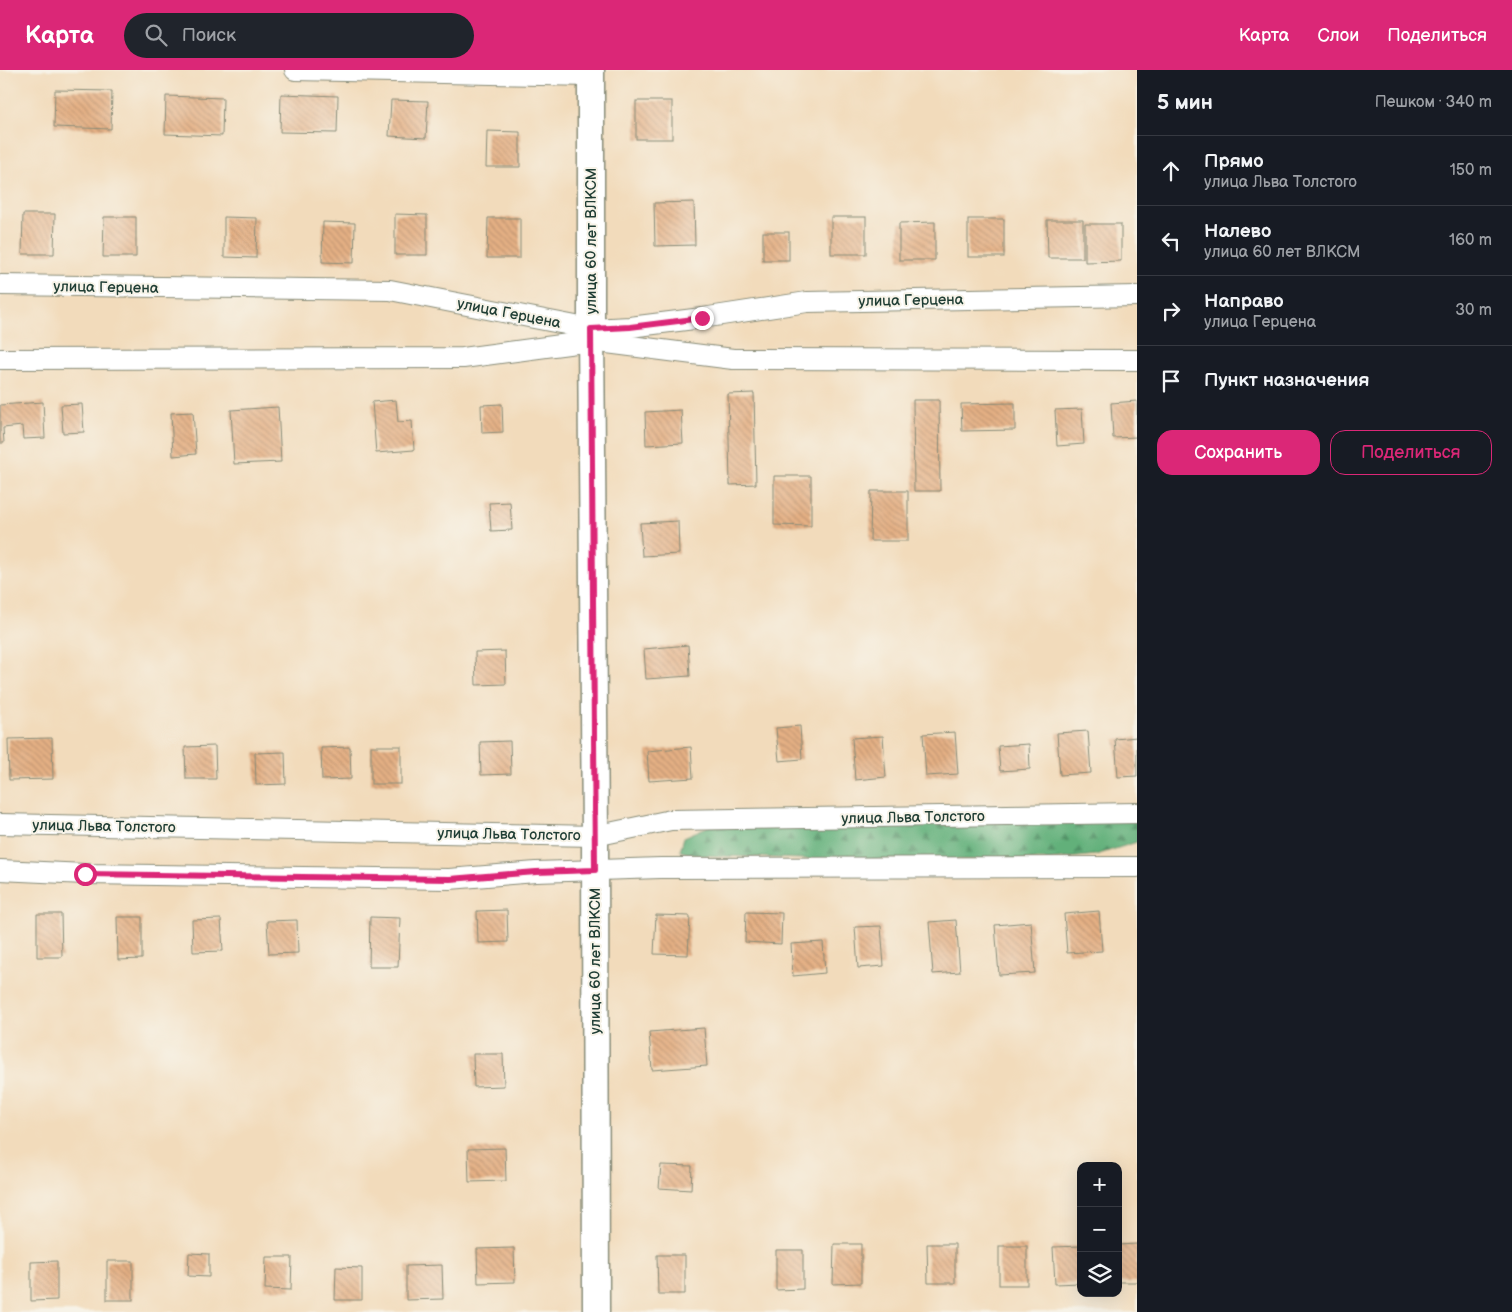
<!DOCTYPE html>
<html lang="ru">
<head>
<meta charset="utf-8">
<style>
	:root { --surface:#171b24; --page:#20242c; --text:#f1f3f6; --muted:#9ea1a6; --line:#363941; --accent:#db2777 }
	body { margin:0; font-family:"Balsamiq Sans",sans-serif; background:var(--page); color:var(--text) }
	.controls { position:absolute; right:15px; bottom:15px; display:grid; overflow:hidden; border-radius:10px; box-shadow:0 5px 20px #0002 }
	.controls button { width:45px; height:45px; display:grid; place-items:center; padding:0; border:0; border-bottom:1px solid var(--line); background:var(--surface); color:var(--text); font:25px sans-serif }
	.stop { position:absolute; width:15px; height:15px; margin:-11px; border:4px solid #db2777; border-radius:50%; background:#fff }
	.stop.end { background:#db2777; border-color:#fff; box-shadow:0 1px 5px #0008 }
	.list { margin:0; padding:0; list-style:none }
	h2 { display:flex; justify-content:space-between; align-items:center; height:65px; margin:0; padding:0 20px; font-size:21px }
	h2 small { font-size:16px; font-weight:400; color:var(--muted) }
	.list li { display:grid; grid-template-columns:32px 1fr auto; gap:15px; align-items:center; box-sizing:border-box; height:70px; padding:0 20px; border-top:1px solid var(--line) }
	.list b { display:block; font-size:19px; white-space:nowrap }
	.list p { margin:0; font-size:16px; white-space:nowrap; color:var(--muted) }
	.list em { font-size:16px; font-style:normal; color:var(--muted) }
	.actions { display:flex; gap:10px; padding:15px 20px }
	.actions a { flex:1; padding:11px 0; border:1px solid var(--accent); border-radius:15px; text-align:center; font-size:18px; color:var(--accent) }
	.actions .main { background:var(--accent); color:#fff }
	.icon { flex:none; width:28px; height:28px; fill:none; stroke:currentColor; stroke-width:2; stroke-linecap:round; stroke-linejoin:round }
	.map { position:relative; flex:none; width:1137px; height:1242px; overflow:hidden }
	header { display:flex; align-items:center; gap:30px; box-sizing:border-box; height:70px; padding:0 25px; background:var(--accent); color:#fff }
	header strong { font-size:24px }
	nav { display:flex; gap:28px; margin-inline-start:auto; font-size:18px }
	.search { width:350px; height:45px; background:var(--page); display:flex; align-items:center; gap:12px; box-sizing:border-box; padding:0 18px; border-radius:28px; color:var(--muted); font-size:19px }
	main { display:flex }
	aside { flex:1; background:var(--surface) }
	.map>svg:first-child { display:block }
	.forest { fill:url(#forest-firs); stroke:#407657 }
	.building { fill:url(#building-back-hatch) }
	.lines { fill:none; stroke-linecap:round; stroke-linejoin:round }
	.minor-casing { stroke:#888c78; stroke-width:22 }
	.tertiary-casing { stroke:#888c78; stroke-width:29 }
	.minor { stroke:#fff; stroke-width:20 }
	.tertiary { stroke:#fff; stroke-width:26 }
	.route { stroke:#db2777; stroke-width:6 }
	.labels { text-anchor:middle; stroke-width:4; stroke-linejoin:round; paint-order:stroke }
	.street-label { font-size:15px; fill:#1f3d34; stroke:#f7f3e8 }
</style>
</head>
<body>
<header>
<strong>Карта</strong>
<div class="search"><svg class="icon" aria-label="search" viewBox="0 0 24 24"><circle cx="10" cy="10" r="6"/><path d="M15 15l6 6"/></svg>Поиск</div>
<nav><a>Карта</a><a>Слои</a><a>Поделиться</a></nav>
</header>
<main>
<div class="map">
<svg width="1137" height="1242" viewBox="0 0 1137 1242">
	<defs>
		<pattern id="forest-firs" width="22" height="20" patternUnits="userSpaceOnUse" patternTransform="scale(1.25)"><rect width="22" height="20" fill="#62b07a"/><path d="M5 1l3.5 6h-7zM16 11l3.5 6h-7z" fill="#509065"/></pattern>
		<pattern id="building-back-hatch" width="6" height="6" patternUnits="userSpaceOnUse" patternTransform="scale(1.25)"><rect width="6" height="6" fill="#e5b084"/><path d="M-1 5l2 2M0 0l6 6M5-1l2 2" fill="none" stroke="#b9906d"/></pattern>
	</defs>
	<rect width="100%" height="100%" fill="#f7f3e8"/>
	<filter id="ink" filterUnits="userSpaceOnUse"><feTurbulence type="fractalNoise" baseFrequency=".02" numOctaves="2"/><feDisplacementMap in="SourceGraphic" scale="10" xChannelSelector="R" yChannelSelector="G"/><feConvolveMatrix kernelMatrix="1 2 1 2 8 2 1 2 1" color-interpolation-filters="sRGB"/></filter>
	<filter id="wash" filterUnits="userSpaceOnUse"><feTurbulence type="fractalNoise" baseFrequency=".0096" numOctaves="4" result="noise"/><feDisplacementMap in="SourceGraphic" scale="20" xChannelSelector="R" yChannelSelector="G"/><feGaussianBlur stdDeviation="1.12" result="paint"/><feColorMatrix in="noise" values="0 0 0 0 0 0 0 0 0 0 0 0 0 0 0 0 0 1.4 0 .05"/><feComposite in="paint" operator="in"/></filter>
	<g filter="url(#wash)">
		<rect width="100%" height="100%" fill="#f2dbbb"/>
		<path class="forest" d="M1137 749V772L1096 785 1050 790 803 789 695 785 680 781 684 767 709 756Z"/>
		<g id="blocks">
			<g class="building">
				<path d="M55 20 112 21 111 59 54 57Z"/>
				<path d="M281 24 338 26 337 63 280 62Z"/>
				<path d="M166 26 223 28 222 66 165 64Z"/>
				<path d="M391 30 428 31 426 68 389 66Z"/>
				<rect x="636" y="31" width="36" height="38"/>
				<path d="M487 61 520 62V97H486Z"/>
				<path d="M694 132 695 175 655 176 654 133Z"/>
				<path d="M23 144H55L54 184H22Z"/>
				<path d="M395 144 427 145V185H395Z"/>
				<path d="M104 147H136V187H103Z"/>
				<path d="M224 147 257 148 256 188 224 187Z"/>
				<rect x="831" y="147" width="35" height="37"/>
				<path d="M488 148H520V188H487Z"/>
				<rect x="968" y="149" width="36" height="38"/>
				<path d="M1047 150H1083V188H1048Z"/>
				<path d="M323 152 355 153 354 193 322 192Z"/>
				<path d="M935 152V190H899V153Z"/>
				<path d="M1085 154H1121V191L1085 192Z"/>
				<rect x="763" y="162" width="26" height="28"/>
				<path d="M754 323 756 414 730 415 728 324Z"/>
				<path d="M396 330 398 352 412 351 414 380 376 383 372 332Z"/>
				<path d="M913 330H939L940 421H914Z"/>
				<path d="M1137 331V367L1113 368 1111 333Z"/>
				<path d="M43 332 45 368 23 369 22 356 3 358 4 373H0V335Z"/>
				<path d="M1015 333V360L962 361 961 334Z"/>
				<path d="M82 334 84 362 63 363 61 335Z"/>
				<path d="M502 334 503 362 482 363 481 335Z"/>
				<path d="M278 337 281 392 234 394 231 340Z"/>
				<path d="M1082 339 1084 374 1057 376 1055 340Z"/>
				<path d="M681 340 683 373 646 375 645 342Z"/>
				<path d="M193 342 196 384 173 386 171 343Z"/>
				<path d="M774 406H811V456L774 455Z"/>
				<path d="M871 421H908V471H870Z"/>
				<path d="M510 432 512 460 491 461 489 433Z"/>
				<path d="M678 451 679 484 642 486 640 453Z"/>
				<path d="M688 575 690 606 646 609 644 579Z"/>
				<path d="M505 581 506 614 476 615 475 582Z"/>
				<path d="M800 656 802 689 779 691 776 658Z"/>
				<path d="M1088 661 1091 703 1060 705 1057 663Z"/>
				<path d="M955 662 958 704 926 706 923 664Z"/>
				<path d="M883 666 886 707 855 710 852 668Z"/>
				<path d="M1137 667V706L1118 707 1115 669Z"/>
				<path d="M52 668 53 709 9 710 8 669Z"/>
				<path d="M510 671 511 704 481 705 480 672Z"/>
				<path d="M1029 674 1030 699 1000 701 998 676Z"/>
				<path d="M215 676 216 709H186L185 677Z"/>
				<rect x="371" y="676" width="30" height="38"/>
				<path d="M350 677 351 709 322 710 321 678Z"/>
				<path d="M691 677 693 708 649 711 647 681Z"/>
				<path d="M285 682 286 714 256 715 255 683Z"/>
				<path d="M507 840 508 872 478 873 477 841Z"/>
				<path d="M1099 841 1102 881 1067 883 1064 844Z"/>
				<path d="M746 842 782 843 781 874 745 872Z"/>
				<path d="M37 844H61L62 887H37Z"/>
				<path d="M656 845 690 846 688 885 654 884Z"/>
				<path d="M117 847H142V889L118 890Z"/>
				<path d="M370 847 400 848 398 897H369Z"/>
				<path d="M221 849 223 881 193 882 192 850Z"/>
				<path d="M297 850 298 883 269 884 267 851Z"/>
				<path d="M956 850 960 902 933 904 929 852Z"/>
				<path d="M1031 852 1035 903 999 905 995 855Z"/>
				<path d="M881 856 884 896 858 898 855 857Z"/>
				<path d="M823 872 825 903 793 906 791 874Z"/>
				<path d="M704 958 707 996 652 1000 649 962Z"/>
				<path d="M473 984H503L504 1016 474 1017Z"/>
				<path d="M505 1078 506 1111 469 1112 468 1079Z"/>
				<path d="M661 1095 692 1096 691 1120 659 1118Z"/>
				<path d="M834 1174H861V1213L833 1214Z"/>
				<path d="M927 1174H955V1213H928Z"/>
				<path d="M1137 1174V1212H1118V1175Z"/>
				<rect x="999" y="1176" width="28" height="39"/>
				<path d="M1081 1176V1213L1055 1214 1053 1177Z"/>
				<path d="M514 1178 515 1212 478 1213 477 1179Z"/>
				<path d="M776 1180H803V1219L776 1220Z"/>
				<path d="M189 1183 209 1184V1207L188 1206Z"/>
				<path d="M657 1185H685V1224H658Z"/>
				<path d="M266 1187H292L291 1220 265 1219Z"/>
				<path d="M57 1191V1230L31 1231V1192Z"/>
				<rect x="107" y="1191" width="26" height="39"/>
				<path d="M442 1195 443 1229 406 1230V1196Z"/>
				<path d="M336 1197 362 1198V1230H335Z"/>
			</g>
		</g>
	</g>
	<g filter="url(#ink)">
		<use href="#blocks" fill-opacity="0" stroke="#888c78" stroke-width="1"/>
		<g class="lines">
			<defs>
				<g id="minor">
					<path d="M295 0 591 6"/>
					<path d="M0 215 390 220 591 259 630 257 702 248 807 232 1137 226"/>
					<path d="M0 289 463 288 591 271 733 289 1137 290"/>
					<path d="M0 754 595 766 671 750 1137 743"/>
					<path d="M0 800 85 804 449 809 536 802 661 798 1137 797"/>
				</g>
				<path id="tertiary" d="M591 0V259L595 766 596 1242"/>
			</defs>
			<use href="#minor" class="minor-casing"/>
			<use href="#tertiary" class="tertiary-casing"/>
			<use href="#minor" class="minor"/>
			<use href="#tertiary" class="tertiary"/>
		</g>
	</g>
	<g class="lines" filter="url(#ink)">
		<path class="route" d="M85 804 450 809 536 802 595 800 591 259 630 257 702 248"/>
	</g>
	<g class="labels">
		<g class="street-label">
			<text transform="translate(591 171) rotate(-90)" y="5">улица 60 лет ВЛКСМ</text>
			<text transform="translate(106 217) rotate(1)" y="5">улица Герцена</text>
			<text transform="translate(911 230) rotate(-1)" y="5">улица Герцена</text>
			<text transform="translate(509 243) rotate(11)" y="5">улица Герцена</text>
			<text transform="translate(913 747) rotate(-1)" y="5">улица Льва Толстого</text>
			<text transform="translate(104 756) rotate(1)" y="5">улица Льва Толстого</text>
			<text transform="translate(509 764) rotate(1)" y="5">улица Льва Толстого</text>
			<text transform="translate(595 891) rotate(-90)" y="5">улица 60 лет ВЛКСМ</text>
		</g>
	</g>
</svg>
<div class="controls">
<button>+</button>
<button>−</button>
<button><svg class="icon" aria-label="layers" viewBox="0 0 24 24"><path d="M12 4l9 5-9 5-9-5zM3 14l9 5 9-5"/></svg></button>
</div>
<div class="stop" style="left:85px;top:804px"></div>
<div class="stop end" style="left:702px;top:248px"></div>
</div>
<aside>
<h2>5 мин<small>Пешком · 340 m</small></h2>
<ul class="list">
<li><svg class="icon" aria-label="ahead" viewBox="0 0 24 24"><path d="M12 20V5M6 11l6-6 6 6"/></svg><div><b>Прямо</b><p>улица Льва Толстого</p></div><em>150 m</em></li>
<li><svg class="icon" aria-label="left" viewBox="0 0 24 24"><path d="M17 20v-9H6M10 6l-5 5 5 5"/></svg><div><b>Налево</b><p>улица 60 лет ВЛКСМ</p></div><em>160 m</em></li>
<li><svg class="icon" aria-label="right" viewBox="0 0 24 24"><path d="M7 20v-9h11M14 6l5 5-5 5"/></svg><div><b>Направо</b><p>улица Герцена</p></div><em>30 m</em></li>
<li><svg class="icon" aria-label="arrive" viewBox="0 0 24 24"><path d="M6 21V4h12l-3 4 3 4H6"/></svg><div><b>Пункт назначения</b></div></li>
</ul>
<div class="actions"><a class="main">Сохранить</a><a>Поделиться</a></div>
</aside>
</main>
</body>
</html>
